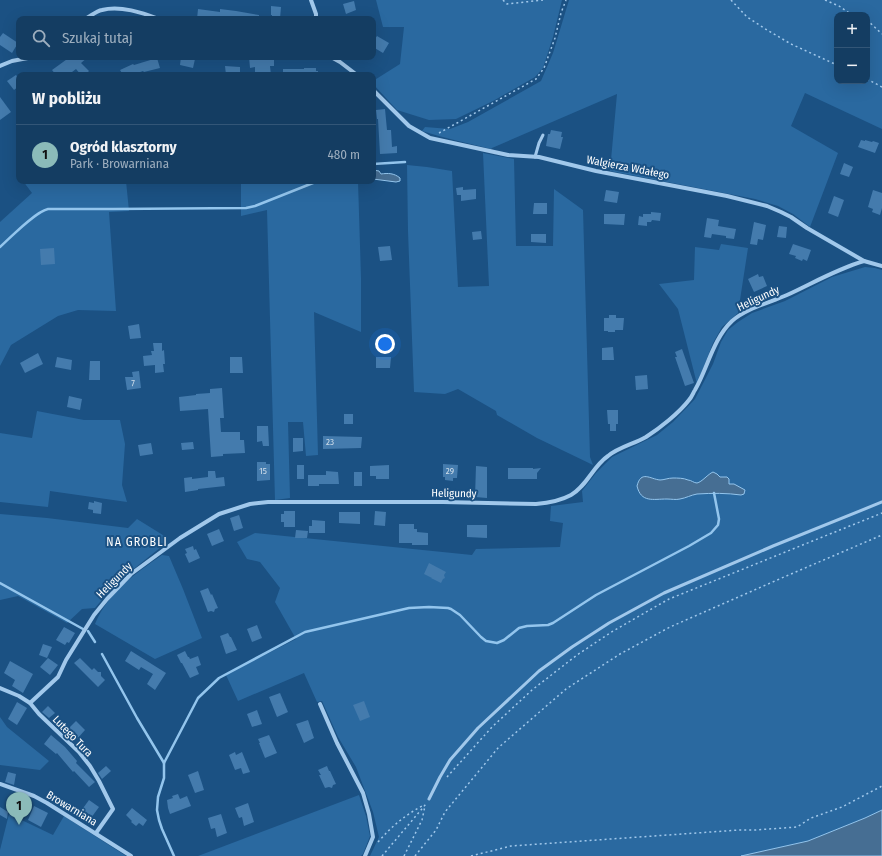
<!DOCTYPE html>
<html lang="pl">
<head>
<meta charset="utf-8">
<style>
	:root { --surface:#143d62; --page:#1d4468; --text:#f1f3f6; --muted:#9daebe; --line:#335677; --accent:#8bbbb9 }
	body { margin:0; font-family:"Fira Sans Condensed",sans-serif; background:var(--page); color:var(--text) }
	.controls { position:absolute; right:12px; top:12px; display:grid; overflow:hidden; border-radius:8px; box-shadow:0 4px 16px #0002 }
	.controls button { width:36px; height:36px; display:grid; place-items:center; padding:0; border:0; border-bottom:1px solid var(--line); background:var(--surface); color:var(--text); font:20px sans-serif }
	.you { position:absolute; left:385px; top:344px; width:14px; height:14px; margin:-10px; border:3px solid #fff; border-radius:50%; background:#1a73e8; box-shadow:0 0 0 6px #1a73e833 }
	.badge { display:grid; place-items:center; width:26px; height:26px; border-radius:50%; background:var(--accent); color:#111; font-size:13px; font-weight:700 }
	.pin { position:absolute; translate:-50% -33px; filter:drop-shadow(0 1px 2px #0008) }
	.pin::after { content:''; position:absolute; top:21px; width:14px; height:12px; background:inherit; clip-path:polygon(0 0,100% 0,50% 100%) }
	.list { margin:0; padding:0; list-style:none }
	h2 { display:flex; justify-content:space-between; align-items:center; height:52px; margin:0; padding:0 16px; font-size:17px }
	h2 small { font-size:13px; font-weight:400; color:var(--muted) }
	.list li { display:grid; grid-template-columns:26px 1fr auto; gap:12px; align-items:center; box-sizing:border-box; height:60px; padding:0 16px; border-top:1px solid var(--line) }
	.list b { display:block; font-size:15px; white-space:nowrap }
	.list p { margin:0; font-size:13px; white-space:nowrap; color:var(--muted) }
	.list em { font-size:13px; font-style:normal; color:var(--muted) }
	.icon { flex:none; width:22px; height:22px; fill:none; stroke:currentColor; stroke-width:2; stroke-linecap:round; stroke-linejoin:round }
	.map { position:relative; flex:none; width:882px; height:856px; overflow:hidden }
	.search { position:absolute; background:var(--surface); box-shadow:0 4px 16px #0002; left:16px; top:16px; width:360px; height:44px; display:flex; align-items:center; gap:10px; box-sizing:border-box; padding:0 14px; border-radius:8px; color:var(--muted); font-size:15px }
	.panel { position:absolute; background:var(--surface); box-shadow:0 4px 16px #0002; left:16px; top:72px; width:360px; height:112px; border-radius:8px }
	.map>svg:first-child { display:block }
	.green { fill:#2a69a0; fill-rule:evenodd }
	.water { fill:#466e93; stroke:#93c5ed }
	.lines { fill:none; stroke-linecap:round; stroke-linejoin:round }
	.stream { stroke:#93c5ed; stroke-width:2.5 }
	.building { fill:#447bad }
	.path { stroke:#a1c8eb; stroke-width:1.5; stroke-dasharray:2 3; stroke-linecap:butt }
	.lane { stroke:#a1c8eb; stroke-width:3 }
	.street { stroke:#a1c8eb; stroke-width:4 }
	.labels { text-anchor:middle; stroke-width:4; stroke-linejoin:round; paint-order:stroke }
	.number-label { font-size:9px; fill:#d0deea }
	.street-label { font-size:11px; fill:#fff; stroke:#1b5183 }
	.neighbourhood-label { font-size:12px; letter-spacing:1px; fill:#fff; stroke:#1b5183 }
</style>
</head>
<body>
<div class="map">
<svg width="882" height="856" viewBox="0 0 882 856">
	<rect width="100%" height="100%" fill="#1b5183"/>
	<g class="green">
		<path d="M376 0H562L553 37 543 68 535 77 493 101 456 119 429 120 397 110 373 84V81L400 64 404 27H383Z"/>
		<path d="M569 0H882V129L805 93 791 126 838 153 810 227 793 214 778 206 755 199 610 171 617 94 492 148 491 149C468 143 444 138 422 131L425 127 450 129 468 122 541 81 553 53ZM837 15H867V81H837Z"/>
		<path d="M483 153 514 159 516 246H553L554 189 583 210 590 457 593 465 537 438 497 415 496 411 458 389 445 394 414 392 408 231 407 165 427 167 452 171 458 287 489 286Z"/>
		<path d="M23 181H126L129 211 109 212 116 311 78 310 58 316 11 345 0 366V222L32 193Z"/>
		<path d="M241 181H358L361 278V332L314 312 318 455 306 456 303 422H288L290 498 275 500 267 210 241 216Z"/>
		<path d="M721 244 748 248 738 313 722 327 713 343 697 384 678 309 659 284 694 280 695 247 719 250Z"/>
		<path d="M865 267 875 268 882 270V810L865 818 808 841 741 856H370L379 837 373 812 356 767 338 737 322 701 317 702 304 673 238 701 226 675 296 639 275 602 280 588 260 562 247 559 237 542 255 533 472 555 476 549 560 547 563 523 550 521 551 506 583 502 582 491 596 473 612 457 657 435 673 422 695 399 713 364 721 342 728 330 738 322 752 313 785 301 832 277Z"/>
		<path d="M37 411 84 420H120L125 444 122 485 127 502 50 491 48 507 0 502V433L32 438Z"/>
		<path d="M0 514 47 518 128 528 137 519 166 537V543L115 584 95 608 82 609 67 623 60 619 18 596 0 600Z"/>
		<path d="M162 555 169 556 183 589 202 638 155 659 95 624C108 592 135 574 162 555Z"/>
		<path d="M0 717 7 727 49 761 40 770 0 765Z"/>
		<path d="M359 795 366 816 370 836 363 854 361 856H198Z"/>
		<path d="M9 814 53 835 64 816 126 856H0V850Z"/>
	</g>
	<g class="water">
		<path d="M373 170 379 171 381 174C388 173 394 173 400 178V181L396 182 373 179Z"/>
		<path d="M713 472 717 474 720 477H727L729 479V484H734L745 490 744 494 741 495C727 493 712 493 697 494 691 495 686 498 680 499 676 500 671 499 667 499 653 499 641 503 637 486 641 470 650 479 660 480 664 480 668 478 673 478 677 478 684 478 688 480 691 480 694 483 697 483 702 482 708 474 713 472Z"/>
		<path d="M882 810V856H741L808 841 865 818Z"/>
	</g>
	<g class="lines">
		<g class="stream">
			<path d="M373 164 405 162"/>
			<path d="M0 247C11 237 35 212 48 209H113L246 208 255 206 318 181"/>
			<path d="M0 583 83 629"/>
			<path d="M88 631 95 642"/>
			<path d="M102 654 137 718 164 763"/>
			<path d="M174 856 162 829 159 820 157 810 158 797 164 778V763L198 698 219 678 305 632 409 608 429 607 448 608 451 609 460 615 481 637 486 641 497 643 504 640 519 628 527 626 548 625 553 623 596 595 689 546 711 533 718 525 719 519 714 493"/>
		</g>
	</g>
	<g class="building">
		<path d="M354 1 356 10 346 14 343 4Z"/>
		<path d="M271 6 281 7 280 19H272V15H271Z"/>
		<path d="M198 9 220 12V9L236 11 259 15V19H197Z"/>
		<path d="M3 33 18 43 12 53 0 45V37Z"/>
		<path d="M377 36 389 43 383 53 373 47V42Z"/>
		<path d="M70 57H88L81 63 89 71 88 72 91 75H81L76 69 68 75H56L52 70Z"/>
		<path d="M181 57 195 59 193 68 180 65Z"/>
		<path d="M249 57H274V66H270L271 75H255V67L250 68Z"/>
		<path d="M157 58 160 68 144 72 143 71 132 75H123L120 70 133 64 134 65Z"/>
		<path d="M225 66 240 67V75H226Z"/>
		<path d="M304 68H316V71H318V75H283V69H304Z"/>
		<path d="M16 75 19 79V86L14 90 7 81Z"/>
		<path d="M0 97 11 112 0 120Z"/>
		<path d="M385 109 387 130H391L392 147 397 146V153L380 154 378 119H377L376 110Z"/>
		<path d="M551 130 562 132 561 137H563L560 149 546 146 548 134H550Z"/>
		<path d="M861 140 865 141V140L872 142 873 141 879 143 875 153 858 147Z"/>
		<path d="M844 163 853 167 849 177 840 174Z"/>
		<path d="M463 187V190L476 189V199L461 201V195H457L456 188Z"/>
		<path d="M606 190 619 192 617 203 604 201Z"/>
		<path d="M873 190 882 193V208L880 215 872 212 873 209 868 207Z"/>
		<path d="M834 196 844 200 838 217 828 213Z"/>
		<path d="M534 203H547V214H533Z"/>
		<path d="M651 212 661 213 660 221 652 220 651 222H647V226L638 225 639 216 643 217V214H651Z"/>
		<path d="M604 214H625L624 225 604 224Z"/>
		<path d="M707 218 719 220 718 226 736 229 734 239 726 238V236L712 234 711 238 704 237Z"/>
		<path d="M754 222 766 225 763 240 758 239 757 245 750 244Z"/>
		<path d="M779 226 787 227 786 238 777 237Z"/>
		<path d="M481 231 482 239 473 240 472 232Z"/>
		<path d="M531 234H546V243L531 242Z"/>
		<path d="M793 244 811 250 807 261 803 259 802 261 795 258 796 256 789 254Z"/>
		<path d="M390 246 392 260 380 261 378 247Z"/>
		<path d="M54 248 55 264 41 265 40 249Z"/>
		<path d="M758 274 759 277 763 276 767 286 754 292 748 279Z"/>
		<path d="M609 315H616V318H624L623 330H615V332H608V331H604V318H609Z"/>
		<path d="M139 324 141 338 130 339 128 326Z"/>
		<path d="M153 343H162V351L164 350 165 364H163L164 372 155 373V365L144 366 143 356 152 355 151 351H154Z"/>
		<path d="M613 347 614 360H602V348Z"/>
		<path d="M682 349 694 383 685 386 675 357H677L675 352Z"/>
		<path d="M38 353 43 364 25 373 20 363Z"/>
		<path d="M57 357 72 360 71 370 55 367Z"/>
		<path d="M230 357H242L243 373H230Z"/>
		<path d="M376 357H391L390 368H376Z"/>
		<path d="M90 361H100V380H89Z"/>
		<path d="M139 371 141 388 127 390 125 377H133L132 372Z"/>
		<path d="M647 375 648 389 636 390 635 376Z"/>
		<path d="M222 388 224 418H220L221 432H240V440H244L245 453 223 454V456L211 457 208 409 180 411 179 397 196 395V394L210 393V389Z"/>
		<path d="M69 396 82 399 80 410 67 407Z"/>
		<path d="M607 410H618V424H616V431H610V424H608Z"/>
		<rect x="344" y="414" width="9" height="10"/>
		<path d="M257 426H268L269 446H263L262 441 257 442Z"/>
		<path d="M323 436 362 437 361 448 323 449Z"/>
		<path d="M293 438H303V451L293 452Z"/>
		<path d="M193 442 194 449 182 450 181 443Z"/>
		<path d="M151 443 153 454 140 456 138 445Z"/>
		<path d="M257 462H266V464H270V480L257 481Z"/>
		<path d="M443 464 458 465 457 478H453V481L445 480V477H443Z"/>
		<rect x="297" y="465" width="7" height="14"/>
		<path d="M389 465V479H376V476H370V466Z"/>
		<path d="M476 466 487 467V498L475 497Z"/>
		<path d="M508 468H533V469L541 468 537 473V479H508Z"/>
		<path d="M208 471H215L216 478 224 477 225 486 198 489V490L185 492 184 478 192 477V479L208 477Z"/>
		<path d="M326 471 338 472 339 484H319V486H308V475H326Z"/>
		<rect x="354" y="472" width="8" height="14"/>
		<path d="M94 501 102 503 101 514 93 513V510L88 509 89 502 94 503Z"/>
		<path d="M284 511H295V527H284V522H281V514H284Z"/>
		<path d="M375 511 386 512 385 526 374 525Z"/>
		<path d="M339 512H360V524L339 523Z"/>
		<path d="M239 515 243 528 234 531 230 518Z"/>
		<path d="M312 520 325 521V533H309V526H312Z"/>
		<path d="M399 524H414V529H417V532L428 533V545H412V543H399Z"/>
		<path d="M467 525H487V538L467 537Z"/>
		<path d="M219 529 224 541 212 546 207 534Z"/>
		<path d="M296 530 308 531 307 538H295Z"/>
		<path d="M193 546 194 550 196 549 200 558 189 563 185 554 187 553 185 549Z"/>
		<path d="M429 563 446 572 444 575 445 578 443 579 441 583 431 578H432L424 574Z"/>
		<path d="M208 588 211 595 212 594 218 608 215 609 214 612 211 611 208 612 200 591Z"/>
		<path d="M257 625 262 638 252 642 247 629Z"/>
		<path d="M64 627 75 633 69 643 67 642 65 645 56 640Z"/>
		<path d="M228 633 230 637H231L237 650 226 654 220 636Z"/>
		<path d="M43 644 52 647 47 658 39 655Z"/>
		<path d="M131 651 166 673 155 690 147 684 153 674 141 667 139 670 125 661Z"/>
		<path d="M185 651 188 657H189L190 659 198 656 201 665 196 667 199 674 190 678 182 663H181L177 655Z"/>
		<path d="M48 658 58 665 50 675 40 667Z"/>
		<path d="M80 658 92 670 94 668 98 672H101V676L105 680 98 687 74 663Z"/>
		<path d="M10 661 33 674 23 693 12 686 15 680 4 673Z"/>
		<path d="M280 693 288 712 277 717 269 697Z"/>
		<path d="M364 701 370 717 360 721 353 705Z"/>
		<path d="M17 702 27 708 17 725 8 719Z"/>
		<path d="M48 706 55 713 49 718 42 712Z"/>
		<path d="M257 710 262 724 252 727 247 714Z"/>
		<path d="M308 720 314 738 304 743 296 724Z"/>
		<path d="M76 721 85 730 77 739 68 729Z"/>
		<path d="M51 735 65 747 77 761 76 763 95 782 89 787 74 771 73 772 57 753 56 754 44 744Z"/>
		<path d="M269 735 277 753 265 758 259 743H260L258 739Z"/>
		<path d="M235 752 236 755 242 752 250 772 243 774 241 768 235 770 229 755Z"/>
		<path d="M106 766 111 771 102 779 98 773Z"/>
		<path d="M327 766 329 771H330L336 784 333 785 332 788 329 787 325 788 319 775H321L318 770Z"/>
		<path d="M198 771 204 790 195 793 188 775Z"/>
		<path d="M8 772 16 774 14 785 5 782Z"/>
		<path d="M178 794 180 799 187 796 191 806 170 814 168 808 167 800 173 798 172 796Z"/>
		<path d="M89 800 99 807 91 818 81 811Z"/>
		<path d="M248 803 254 822 244 826 242 817 239 818 235 808Z"/>
		<path d="M34 806 48 813 41 827 28 820Z"/>
		<path d="M0 807 8 812 7 819 0 815Z"/>
		<path d="M132 808 147 820 143 826 139 823 136 826 131 822 132 821 126 815Z"/>
		<path d="M221 814 227 833 217 837 215 828 211 829 208 818Z"/>
	</g>
	<g class="lines">
		<g class="path">
			<path d="M503 0 507 4 543 0"/>
			<path d="M731 0 747 17 767 30 791 44 837 65"/>
			<path d="M825 0 839 6 852 15"/>
			<path d="M867 20 882 34"/>
			<path d="M867 79 882 87"/>
			<path d="M439 133 536 79 544 68 555 38 561 13 566 0"/>
			<path d="M447 777 492 727 532 690 577 655 613 631 669 599 882 513"/>
			<path d="M378 842C392 826 405 815 424 805"/>
			<path d="M382 856 426 804"/>
			<path d="M404 856 422 820 425 806"/>
			<path d="M415 856 436 830 445 812 498 748 566 689 620 654 670 627 784 577 882 535"/>
			<path d="M471 856 511 846 739 830H755L797 827 811 818 842 807 882 786"/>
		</g>
		<g class="lane">
			<path d="M535 157 539 143 543 135"/>
			<path d="M429 799 440 777 450 760 478 728 539 671 572 647 609 623 664 593 773 546 882 502"/>
		</g>
		<g class="street">
			<path d="M311 0 316 14V19"/>
			<path d="M85 19C91 16 96 11 102 10 120 5 143 13 159 19"/>
			<path d="M331 57 340 62 357 75"/>
			<path d="M0 66 12 61 33 57"/>
			<path d="M373 90 409 126 430 138 508 155 539 157 596 171 727 196 767 206 781 212 791 217 807 228 864 261 882 266"/>
			<path d="M0 688 19 696 30 703 39 714 79 752 90 766 99 781 113 809 96 833"/>
			<path d="M30 703 58 677 66 660 94 615 107 599 131 574 180 538 219 514 250 504 268 502H443L536 504C548 503 560 501 571 495 587 486 593 466 608 456 619 447 634 444 646 437 660 428 679 413 689 400 692 397 693 393 695 390 708 367 713 339 732 321 747 308 769 303 787 295 813 283 837 269 864 261"/>
			<path d="M320 704 337 743 363 793 369 814 373 837 365 856"/>
			<path d="M0 784 34 796 47 803 131 856"/>
		</g>
	</g>
	<g class="labels">
		<g class="number-label">
			<text x="133" y="386">7</text>
			<text x="330" y="445">23</text>
			<text x="263" y="474">15</text>
			<text x="450" y="474">29</text>
		</g>
		<g class="street-label">
			<text transform="translate(628 167) rotate(11)" y="4">Walgierza Wdałego</text>
			<text transform="translate(758 298) rotate(-25)" y="4">Heligundy</text>
			<text transform="translate(454 493) rotate(1)" y="4">Heligundy</text>
			<text transform="translate(114 580) rotate(-45)" y="4">Heligundy</text>
			<text transform="translate(73 736) rotate(46)" y="4">Lutego Tura</text>
			<text transform="translate(72 808) rotate(31)" y="4">Browarniana</text>
		</g>
		<g class="neighbourhood-label">
			<text x="137" y="546">NA GROBLI</text>
		</g>
	</g>
</svg>
<div class="controls">
<button>+</button>
<button>−</button>
</div>
<div class="you"></div>
<div class="pin badge" style="left:19px;top:825px">1</div>
<div class="search"><svg class="icon" aria-label="search" viewBox="0 0 24 24"><circle cx="10" cy="10" r="6"/><path d="M15 15l6 6"/></svg>Szukaj tutaj</div>
<section class="panel">
<h2>W pobliżu<small></small></h2>
<ul class="list">
<li><span class="badge">1</span><div><b>Ogród klasztorny</b><p>Park · Browarniana</p></div><em>480 m</em></li>
</ul>
</section>
</div>
</body>
</html>
